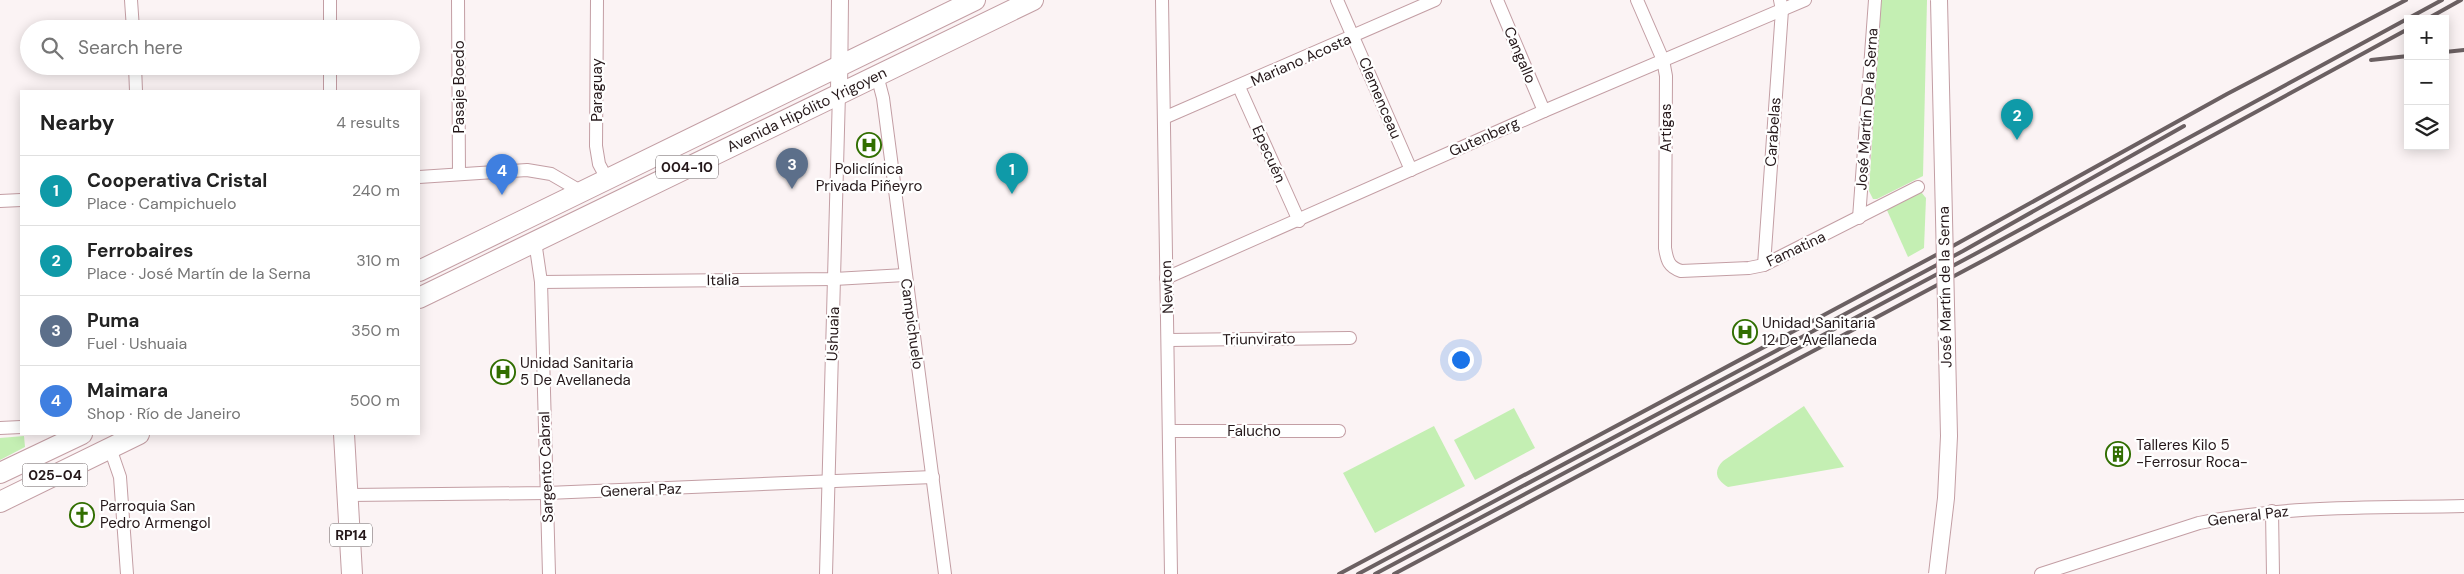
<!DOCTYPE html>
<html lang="en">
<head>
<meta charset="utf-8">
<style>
	:root { --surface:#fff; --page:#f6f6f6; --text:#222; --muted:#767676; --line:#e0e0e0; --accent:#316e00 }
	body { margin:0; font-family:"DM Sans",sans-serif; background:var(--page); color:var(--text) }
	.controls { position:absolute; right:15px; top:15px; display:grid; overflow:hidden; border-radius:0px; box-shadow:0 2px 12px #0003 }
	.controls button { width:45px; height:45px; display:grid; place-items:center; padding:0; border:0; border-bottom:1px solid var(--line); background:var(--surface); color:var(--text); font:25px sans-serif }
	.you { position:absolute; left:1460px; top:359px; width:18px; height:18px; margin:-12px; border:4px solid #fff; border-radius:50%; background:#1a73e8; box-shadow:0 0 0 8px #1a73e833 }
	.badge { display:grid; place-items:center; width:32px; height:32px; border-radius:50%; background:var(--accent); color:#fff; font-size:16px; font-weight:700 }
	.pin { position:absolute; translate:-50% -41px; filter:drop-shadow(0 1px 2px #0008) }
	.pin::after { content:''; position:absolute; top:26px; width:18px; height:15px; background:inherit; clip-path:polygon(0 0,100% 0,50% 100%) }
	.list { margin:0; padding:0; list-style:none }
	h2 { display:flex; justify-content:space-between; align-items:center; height:65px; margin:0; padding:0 20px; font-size:21px }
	h2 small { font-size:16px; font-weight:400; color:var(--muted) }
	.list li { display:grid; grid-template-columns:32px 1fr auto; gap:15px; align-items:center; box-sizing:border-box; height:70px; padding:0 20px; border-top:1px solid var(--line) }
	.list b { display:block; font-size:19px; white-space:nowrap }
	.list p { margin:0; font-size:16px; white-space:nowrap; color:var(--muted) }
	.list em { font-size:16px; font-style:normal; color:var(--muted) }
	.icon { flex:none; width:28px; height:28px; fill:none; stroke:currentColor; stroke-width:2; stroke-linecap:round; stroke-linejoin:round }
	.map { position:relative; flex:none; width:2464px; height:574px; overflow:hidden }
	.search { position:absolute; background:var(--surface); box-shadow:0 2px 12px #0003; left:20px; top:20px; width:400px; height:55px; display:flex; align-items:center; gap:12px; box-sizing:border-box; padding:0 18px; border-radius:28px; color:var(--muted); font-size:19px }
	.panel { position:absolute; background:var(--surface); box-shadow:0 2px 12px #0003; left:20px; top:90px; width:400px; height:345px; border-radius:0px }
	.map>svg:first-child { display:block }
	.green { fill:#c4efb3 }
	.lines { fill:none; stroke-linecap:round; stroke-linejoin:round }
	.minor-casing { stroke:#c39ea4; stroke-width:14 }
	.tertiary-casing { stroke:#c39ea4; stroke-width:18 }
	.primary-casing { stroke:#c39ea4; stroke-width:22 }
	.minor { stroke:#fff; stroke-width:12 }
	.tertiary { stroke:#fff; stroke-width:16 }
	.primary { stroke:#fff; stroke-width:20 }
	.rail { stroke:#6b6062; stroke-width:4 }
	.tertiary-bridge-casing { stroke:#c39ea4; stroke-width:18; stroke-linecap:butt }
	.tertiary-bridge { stroke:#fff; stroke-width:16 }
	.labels { text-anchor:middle; stroke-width:4.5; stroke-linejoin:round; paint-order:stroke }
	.shield { fill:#fff; stroke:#665d5f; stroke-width:1 }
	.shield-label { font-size:14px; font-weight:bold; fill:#25181a }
	.street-label { font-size:15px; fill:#25181a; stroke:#fff }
	.poi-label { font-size:15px; fill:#25181a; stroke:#fff; text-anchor:start }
</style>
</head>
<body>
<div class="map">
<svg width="2464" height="574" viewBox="0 0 2464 574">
	<rect width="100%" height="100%" fill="#fbf3f4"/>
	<g class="green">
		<path d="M1881 0H1927L1923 176 1877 199H1873L1869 191Z"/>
		<path d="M1921 192 1926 198 1924 248 1908 257 1886 208Z"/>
		<path d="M1804 406 1844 467 1728 487C1716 480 1713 471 1723 461Z"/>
		<path d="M1514 408 1535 448 1475 480 1454 440Z"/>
		<path d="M1434 426 1465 486 1375 533 1343 473Z"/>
		<path d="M24 436 25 447 0 460V438Z"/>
	</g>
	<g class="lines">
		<defs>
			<g id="minor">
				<path d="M131 0 133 29"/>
				<path d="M330 0V29"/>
				<path d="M458 0 459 174"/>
				<path d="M597 0 596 146 599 164 607 179"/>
				<path d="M1162 0 1171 574"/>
				<path d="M1337 0 1411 170"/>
				<path d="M1497 0 1544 111"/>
				<path d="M1637 0 1663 60 1666 76 1665 248C1667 261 1669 267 1681 271L1749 268 1764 265 1918 187"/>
				<path d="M135 66 136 91"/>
				<path d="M330 66V91"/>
				<path d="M877 75 883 98 945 574"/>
				<path d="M1239 87 1299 221"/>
				<path d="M1166 117 1435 0"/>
				<path d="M419 177 527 170 551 174 582 192"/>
				<path d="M0 201 21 200"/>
				<path d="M1859 218 1875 0"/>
				<path d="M535 241 541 282 549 574"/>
				<path d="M1764 265 1782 10 1780 0"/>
				<path d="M1166 278 1544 111 1805 0"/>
				<path d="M541 282 834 279 905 275"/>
				<path d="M1169 340 1350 338"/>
				<path d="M0 428 21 427"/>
				<path d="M1169 431H1339"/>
				<path d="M110 448 120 477 127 574"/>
				<path d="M349 495 547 493 933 477"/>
				<path d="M2272 511 2273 574"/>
				<path d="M826 574 839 93"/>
				<path d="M2041 574 2199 523C2286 505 2376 508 2464 506"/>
			</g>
			<path id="tertiary" d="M839 93 840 0"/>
			<g id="primary">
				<path d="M419 271 975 0"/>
				<path id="s1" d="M419 298 1033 0"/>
				<path d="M344 434 352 574"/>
				<path d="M0 473 82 434"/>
				<path d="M0 502 139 434"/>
			</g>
		</defs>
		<use href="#minor" class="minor-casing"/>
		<use href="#tertiary" class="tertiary-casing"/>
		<use href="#primary" class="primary-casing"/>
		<use href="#minor" class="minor"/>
		<use href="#tertiary" class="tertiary"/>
		<use href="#primary" class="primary"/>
		<g class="rail">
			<path d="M2427 19 2461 0"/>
			<path d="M2445 52 2464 50"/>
			<path d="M2371 60 2408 56"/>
			<path d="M1339 574 1951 247 2227 94 2406 0"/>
			<path d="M1358 574 1963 251 2184 126"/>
			<path d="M1375 574 1975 254 2442 0"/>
			<path d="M1394 574 1988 258 2408 29"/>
		</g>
		<defs>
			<path id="tertiary-bridge" d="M1937 574 1946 498 1949 436 1939 0"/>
		</defs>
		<use href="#tertiary-bridge" class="tertiary-bridge-casing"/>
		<use href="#tertiary-bridge" class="tertiary-bridge"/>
	</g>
	<defs>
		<symbol id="hospital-ring" viewBox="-11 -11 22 22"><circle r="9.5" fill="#fff" stroke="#316e00" stroke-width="1.5"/><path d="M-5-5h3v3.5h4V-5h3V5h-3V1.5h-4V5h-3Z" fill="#316e00"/></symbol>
		<symbol id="building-ring" viewBox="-11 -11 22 22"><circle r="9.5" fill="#fff" stroke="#316e00" stroke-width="1.5"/><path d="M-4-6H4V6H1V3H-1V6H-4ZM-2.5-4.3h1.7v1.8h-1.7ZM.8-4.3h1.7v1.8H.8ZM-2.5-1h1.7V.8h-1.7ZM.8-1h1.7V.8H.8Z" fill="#316e00"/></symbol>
		<symbol id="church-ring" viewBox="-11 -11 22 22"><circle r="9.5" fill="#fff" stroke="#316e00" stroke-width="1.5"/><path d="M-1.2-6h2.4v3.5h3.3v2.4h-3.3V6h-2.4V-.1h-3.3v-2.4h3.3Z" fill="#316e00"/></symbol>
	</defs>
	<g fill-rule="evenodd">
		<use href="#hospital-ring" x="855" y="131" width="28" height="28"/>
		<use href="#hospital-ring" x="1731" y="318" width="28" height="28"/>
		<use href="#hospital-ring" x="489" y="358" width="28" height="28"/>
		<use href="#building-ring" x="2104" y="440" width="28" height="28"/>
		<use href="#church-ring" x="68" y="501" width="28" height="28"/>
	</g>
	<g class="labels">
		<g class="shield">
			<rect x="656" y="155.5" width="62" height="23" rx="4"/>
			<rect x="22.5" y="463.5" width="65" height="23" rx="4"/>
			<rect x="330" y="523.5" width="42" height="23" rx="4"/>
		</g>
		<g class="shield-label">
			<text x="687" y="172">004-10</text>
			<text x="55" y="480">025-04</text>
			<text x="351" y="540">RP14</text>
		</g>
		<g class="street-label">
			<text transform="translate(1520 55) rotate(67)" y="5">Cangallo</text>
			<text transform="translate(1301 60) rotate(-24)" y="5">Mariano Acosta</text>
			<text transform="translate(459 87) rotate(-90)" y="5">Pasaje Boedo</text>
			<text transform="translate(597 90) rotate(-90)" y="5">Paraguay</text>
			<text transform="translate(1380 98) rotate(67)" y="5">Clemenceau</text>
			<text dy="5" stroke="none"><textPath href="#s1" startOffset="431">Avenida Hipólito Yrigoyen</textPath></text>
			<text transform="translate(1867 109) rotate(-86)" y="5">José Martín De la Serna</text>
			<text transform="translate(1666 128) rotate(-90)" y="5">Artigas</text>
			<text transform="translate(1773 132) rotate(-86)" y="5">Carabelas</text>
			<text transform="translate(1484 137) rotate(-24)" y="5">Gutenberg</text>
			<text transform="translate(1269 154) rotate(66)" y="5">Epecuén</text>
			<text transform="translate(1796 249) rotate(-25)" y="5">Famatina</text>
			<text transform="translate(723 280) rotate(-1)" y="5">Italia</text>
			<text transform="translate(1167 287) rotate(-92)" y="5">Newton</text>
			<text transform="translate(1945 287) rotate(-91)" y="5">José Martín de la Serna</text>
			<text transform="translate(912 324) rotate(82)" y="5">Campichuelo</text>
			<text transform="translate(833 334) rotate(-88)" y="5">Ushuaia</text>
			<text transform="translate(1259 339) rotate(-1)" y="5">Triunvirato</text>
			<text x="1254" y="436">Falucho</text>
			<text transform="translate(546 467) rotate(-92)" y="5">Sargento Cabral</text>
			<text transform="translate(641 490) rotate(-2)" y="5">General Paz</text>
			<text transform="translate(2248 516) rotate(-7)" y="5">General Paz</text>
		</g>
		<g class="poi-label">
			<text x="869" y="174" text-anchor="middle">Policlínica<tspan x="869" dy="17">Privada Piñeyro</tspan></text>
			<text x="1762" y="328">Unidad Sanitaria<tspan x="1762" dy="17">12 De Avellaneda</tspan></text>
			<text x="520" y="368">Unidad Sanitaria<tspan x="520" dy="17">5 De Avellaneda</tspan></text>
			<text x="2136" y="450">Talleres Kilo 5<tspan x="2136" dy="17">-Ferrosur Roca-</tspan></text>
			<text x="100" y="511">Parroquia San<tspan x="100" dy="17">Pedro Armengol</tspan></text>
		</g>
	</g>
</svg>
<div class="controls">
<button>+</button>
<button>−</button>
<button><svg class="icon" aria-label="layers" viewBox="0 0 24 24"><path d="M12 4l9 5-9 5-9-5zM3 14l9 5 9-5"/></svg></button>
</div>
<div class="you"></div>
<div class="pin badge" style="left:1012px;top:194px;background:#0f9aa8">1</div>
<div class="pin badge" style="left:2017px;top:140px;background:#0f9aa8">2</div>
<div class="pin badge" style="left:792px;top:189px;background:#5c6f8a">3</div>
<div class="pin badge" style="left:502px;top:195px;background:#3f7fe0">4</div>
<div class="search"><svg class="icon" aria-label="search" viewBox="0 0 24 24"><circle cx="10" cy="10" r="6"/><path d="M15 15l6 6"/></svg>Search here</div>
<section class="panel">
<h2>Nearby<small>4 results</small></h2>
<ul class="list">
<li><span class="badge" style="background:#0f9aa8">1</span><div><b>Cooperativa Cristal</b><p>Place · Campichuelo</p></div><em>240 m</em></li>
<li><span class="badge" style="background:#0f9aa8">2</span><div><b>Ferrobaires</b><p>Place · José Martín de la Serna</p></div><em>310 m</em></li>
<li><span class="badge" style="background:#5c6f8a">3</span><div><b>Puma</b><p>Fuel · Ushuaia</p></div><em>350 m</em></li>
<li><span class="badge" style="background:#3f7fe0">4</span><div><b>Maimara</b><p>Shop · Río de Janeiro</p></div><em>500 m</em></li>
</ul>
</section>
</div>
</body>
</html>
